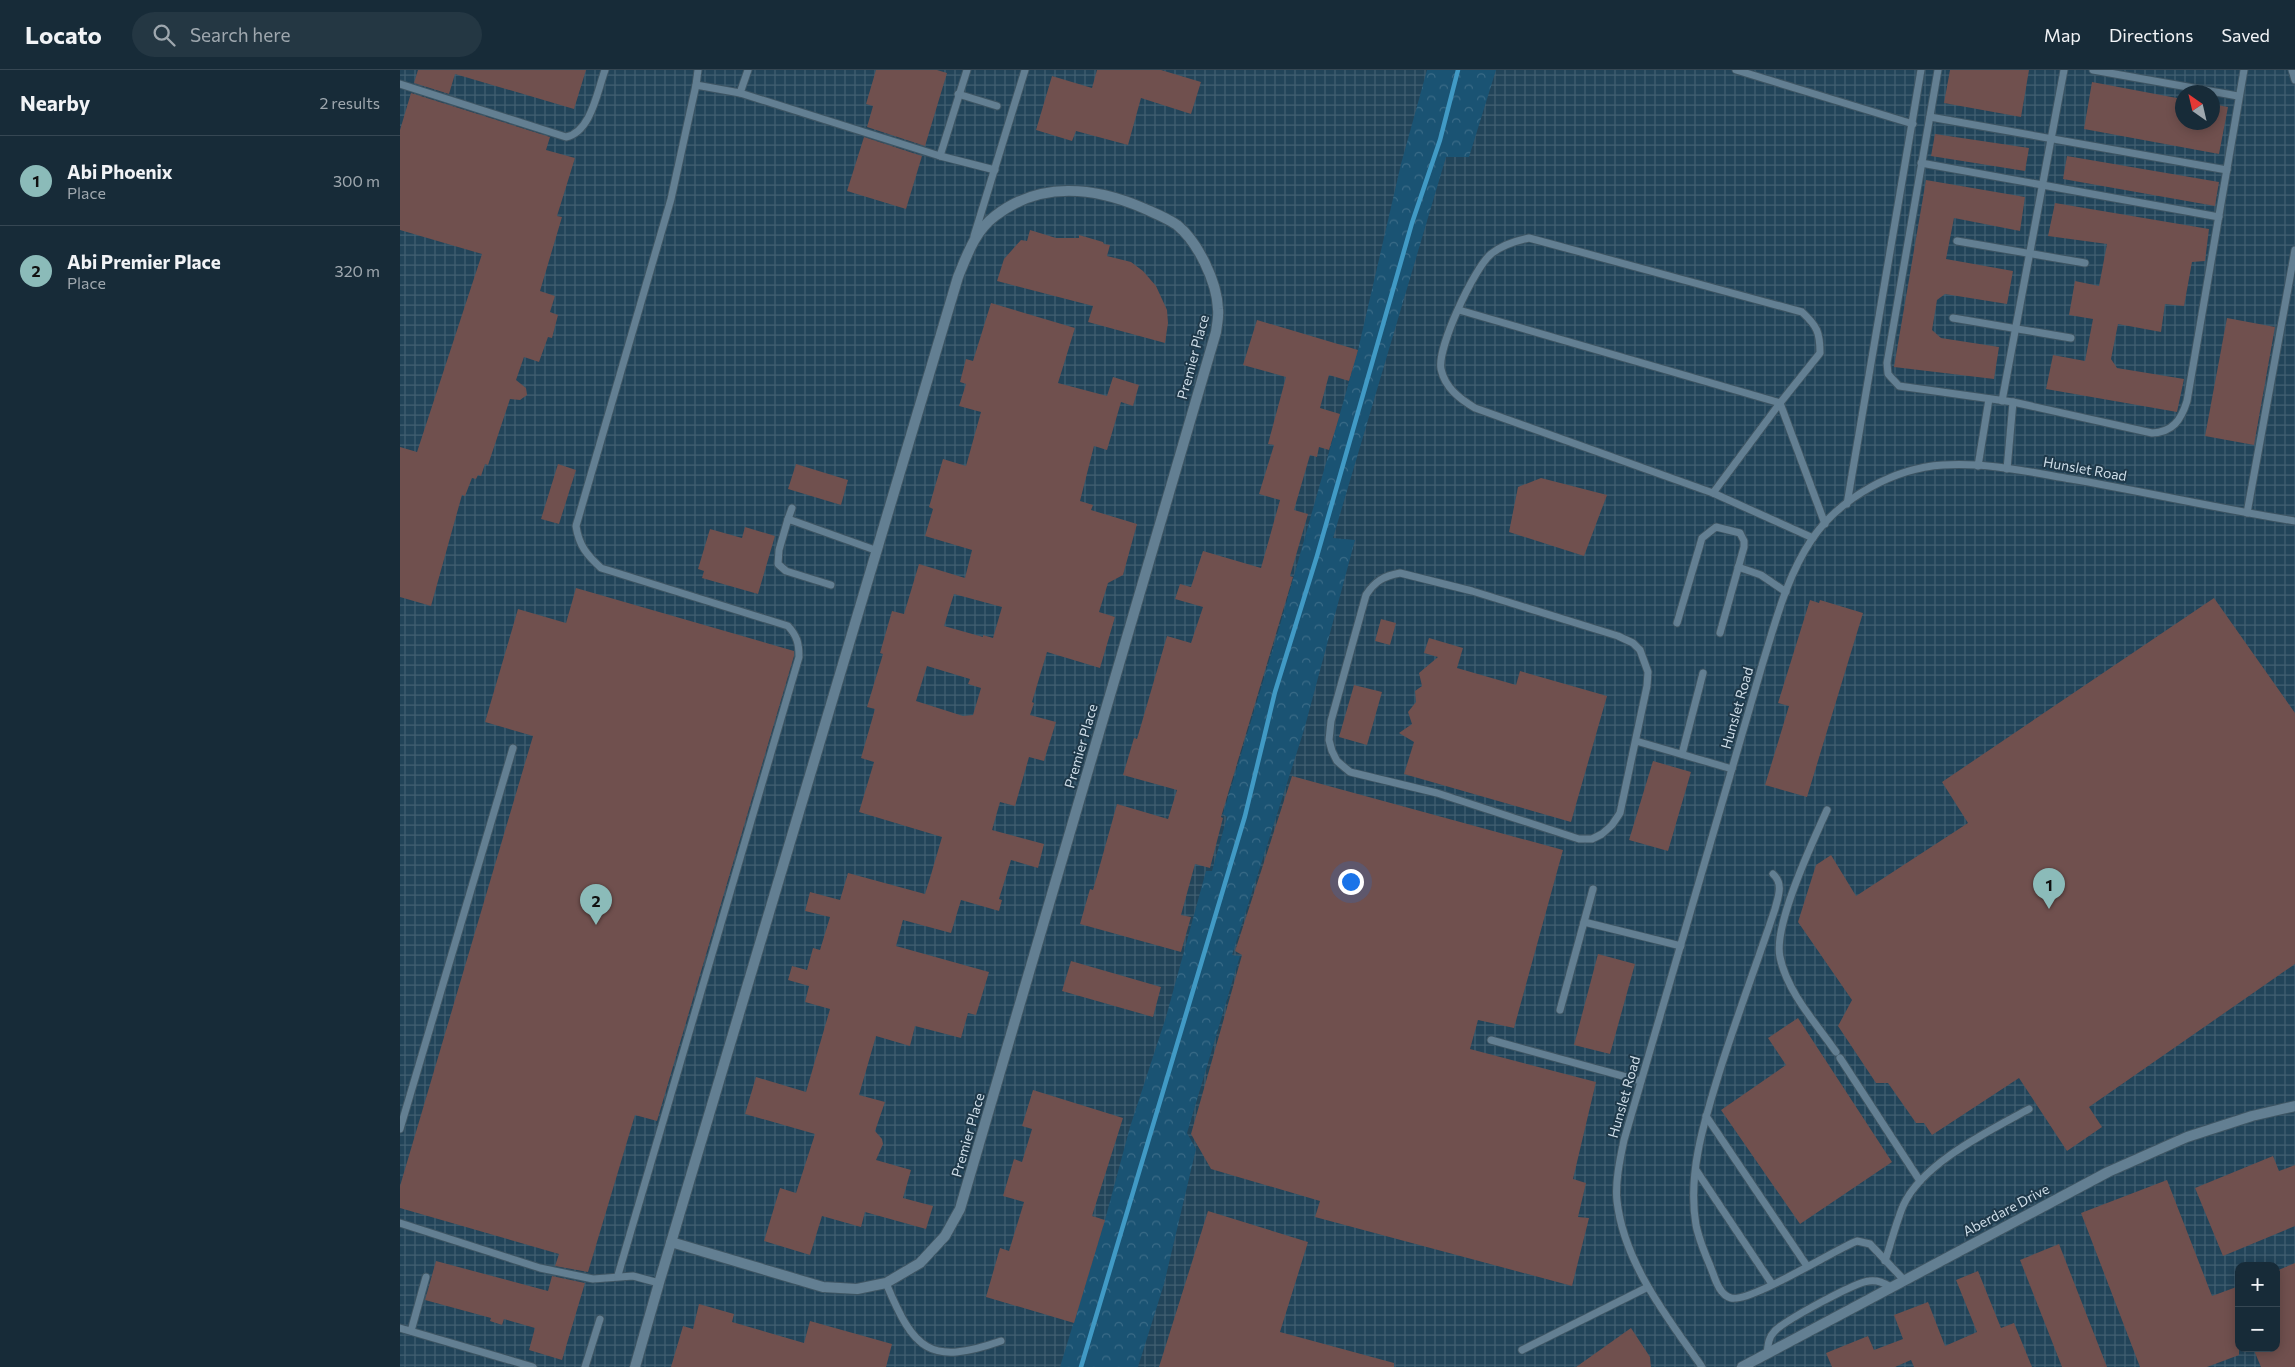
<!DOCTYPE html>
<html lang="en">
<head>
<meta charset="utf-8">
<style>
	:root { --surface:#172b38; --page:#243743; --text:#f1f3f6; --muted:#9ea7ae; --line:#364753; --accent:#8bbbb9 }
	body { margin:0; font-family:Commissioner,sans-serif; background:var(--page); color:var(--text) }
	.controls { position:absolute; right:15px; bottom:15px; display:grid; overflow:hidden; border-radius:10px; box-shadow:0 2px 12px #0003 }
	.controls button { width:45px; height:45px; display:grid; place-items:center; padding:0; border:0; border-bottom:1px solid var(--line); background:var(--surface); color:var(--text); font:25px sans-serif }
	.compass { position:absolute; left:1775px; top:15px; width:45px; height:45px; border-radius:50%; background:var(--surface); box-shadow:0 2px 12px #0003; rotate:326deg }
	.you { position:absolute; left:950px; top:811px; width:18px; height:18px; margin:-12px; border:4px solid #fff; border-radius:50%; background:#1a73e8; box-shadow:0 0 0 8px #1a73e833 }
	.badge { display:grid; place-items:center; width:32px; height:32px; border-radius:50%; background:var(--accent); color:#111; font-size:16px; font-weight:700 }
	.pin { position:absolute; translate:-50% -41px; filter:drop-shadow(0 1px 2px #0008) }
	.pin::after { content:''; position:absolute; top:26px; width:18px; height:15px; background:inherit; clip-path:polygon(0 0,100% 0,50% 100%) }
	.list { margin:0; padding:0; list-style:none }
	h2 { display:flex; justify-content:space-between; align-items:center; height:65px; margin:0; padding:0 20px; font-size:21px }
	h2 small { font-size:16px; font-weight:400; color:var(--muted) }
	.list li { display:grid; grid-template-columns:32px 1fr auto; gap:15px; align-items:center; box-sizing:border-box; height:90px; padding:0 20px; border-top:1px solid var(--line) }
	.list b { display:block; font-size:19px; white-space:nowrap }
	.list p { margin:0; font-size:16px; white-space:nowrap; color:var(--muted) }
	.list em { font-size:16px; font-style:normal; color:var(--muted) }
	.icon { flex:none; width:28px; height:28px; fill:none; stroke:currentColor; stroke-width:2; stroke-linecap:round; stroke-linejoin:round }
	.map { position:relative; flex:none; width:1895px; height:1297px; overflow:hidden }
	header { display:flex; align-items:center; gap:30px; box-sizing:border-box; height:70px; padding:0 25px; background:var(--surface); border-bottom:1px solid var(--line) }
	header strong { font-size:24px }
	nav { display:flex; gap:28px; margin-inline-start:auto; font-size:18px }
	.search { width:350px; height:45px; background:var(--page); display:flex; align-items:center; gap:12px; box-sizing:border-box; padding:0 18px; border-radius:28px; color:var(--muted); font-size:19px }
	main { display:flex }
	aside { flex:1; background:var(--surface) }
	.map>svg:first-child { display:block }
	.industrial { fill:url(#industrial-grid); fill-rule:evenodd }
	.forest { fill:url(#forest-crowns) }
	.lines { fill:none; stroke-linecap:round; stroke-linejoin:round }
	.stream { stroke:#419ac5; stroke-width:4.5 }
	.building { fill:#70504e; fill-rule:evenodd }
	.service-casing { stroke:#3e5563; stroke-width:9 }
	.minor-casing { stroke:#3e5563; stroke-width:12 }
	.tertiary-casing { stroke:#3e5563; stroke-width:12 }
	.service { stroke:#637f92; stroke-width:7 }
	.minor { stroke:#637f92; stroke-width:10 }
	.tertiary { stroke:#637f92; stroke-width:10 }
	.labels { text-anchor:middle; stroke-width:4; stroke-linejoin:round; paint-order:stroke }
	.street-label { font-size:14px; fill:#cedde8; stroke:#1f394a }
</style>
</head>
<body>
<header>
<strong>Locato</strong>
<div class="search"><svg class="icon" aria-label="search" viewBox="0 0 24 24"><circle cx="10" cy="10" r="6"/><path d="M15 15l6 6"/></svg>Search here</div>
<nav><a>Map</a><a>Directions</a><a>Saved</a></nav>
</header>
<main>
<aside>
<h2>Nearby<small>2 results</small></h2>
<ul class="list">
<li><span class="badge">1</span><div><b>Abi Phoenix</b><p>Place</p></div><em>300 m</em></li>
<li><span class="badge">2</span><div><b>Abi Premier Place</b><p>Place</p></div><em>320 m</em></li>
</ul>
</aside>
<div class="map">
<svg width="1895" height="1297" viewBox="0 0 1895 1297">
	<defs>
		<pattern id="industrial-grid" width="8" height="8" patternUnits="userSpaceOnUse" patternTransform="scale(1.25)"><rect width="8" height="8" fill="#224459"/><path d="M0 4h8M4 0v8" fill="none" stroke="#415f71"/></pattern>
		<pattern id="forest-crowns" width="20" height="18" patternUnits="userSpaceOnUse" patternTransform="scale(1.25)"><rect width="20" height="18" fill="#1a5373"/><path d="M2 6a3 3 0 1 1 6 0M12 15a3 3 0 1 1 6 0" fill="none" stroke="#3a6b87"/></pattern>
	</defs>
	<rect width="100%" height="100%" fill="#1f394a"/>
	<path class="industrial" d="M0 0H1895V1297H0ZM1782 22H1812V52H1782ZM1839 1196H1876V1278H1839Z"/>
	<path class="forest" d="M1027 0H1096L1069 87H1046L933 468 955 470 904 660 832 885 840 886 787 1063 796 1079 764 1214 738 1297H660L705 1150 730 1057 766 947 806 801H812L827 747 823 744 880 555 958 280 1001 94Z"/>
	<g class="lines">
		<path class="stream" d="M681 1297 845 746 875 622 917 486 1012 153 1040 70 1058 0"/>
	</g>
	<g class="building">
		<path d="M18 0H186L174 39 55 4 49 24 14 13Z"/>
		<path d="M476 0H537L547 3 525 76 467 57 473 36 466 34Z"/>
		<path d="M697 0H761L801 12 791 44 741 28 728 75 676 61 672 71 636 60 652 6 692 18Z"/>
		<path d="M1550 0H1629L1621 47 1544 33Z"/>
		<path d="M1692 12 1782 29V52H1812V34L1828 37 1819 84 1684 59Z"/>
		<path d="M11 23 150 67 146 80 175 88 157 146 162 147 140 221 155 226 150 242 158 245 152 268 148 267 139 292 124 287 116 310 126 318 127 325 120 330 110 329 88 395 85 394 81 406 78 405 76 409 72 408 65 426 62 425 31 536 0 527V377L17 382 82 184 0 160V60Z"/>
		<path d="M1535 64 1629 78 1625 101 1531 86Z"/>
		<path d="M464 67 522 86 506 139 447 121Z"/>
		<path d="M1667 86 1819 112 1815 136 1663 109Z"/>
		<path d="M1526 110 1625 127 1620 161 1554 148 1546 189 1613 201 1607 234 1545 224 1537 230 1532 260 1541 268 1599 277 1594 309 1494 297Z"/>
		<path d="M1655 133 1809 159 1805 191 1792 192 1784 236 1765 234 1761 262 1718 254 1711 289 1717 298 1784 309 1777 342 1646 319 1653 285 1685 291 1693 249 1669 245 1675 211 1699 216 1707 174 1648 166Z"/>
		<path d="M630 160 656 168H679V165L703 172 704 174 710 175 707 186 731 192 743 201 756 216 767 240 768 253 765 273 688 252 693 236 597 211 604 189 621 170 627 171Z"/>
		<path d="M591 233 675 258 658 313 707 326 713 307 739 315 733 336 721 332 707 380 694 376 680 431 693 435 691 440 737 454 723 505 708 513 699 542 715 547 700 598 647 582 632 632 634 633 630 645 656 652 644 691 629 687 615 736 600 732 592 760 644 774 638 798 611 790 599 829 602 830 599 841 561 830 551 863 503 850 496 876 589 902 576 945 568 943 561 968 515 956 510 976 476 966 459 1025 485 1032 475 1061 482 1069 483 1074 476 1090 511 1100 503 1128 533 1136 526 1159 465 1142 461 1157 422 1146 410 1185 364 1171 380 1118 396 1123 415 1064 345 1044 356 1007 406 1022 430 939 405 932 409 916 388 910 392 896 407 900 413 878 420 880 430 847 405 841 410 822 440 830 448 803 525 824 530 808 542 767 459 742 474 692 461 688 475 639 467 637 483 584 480 583 492 541 504 544 519 494 565 508 572 480 525 466 533 439 529 437 543 389 566 396 581 342 559 336 566 314 560 312 566 289 573 291ZM554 524 602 537 593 568 583 565V567L544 556ZM527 596 570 609 568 614 581 618 573 645 563 646 516 631Z"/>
		<path d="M1827 248 1875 257 1854 375 1805 366Z"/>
		<path d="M857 250 958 280 949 311 929 305 920 338 940 344 929 380 919 377 917 387 910 385 894 440 908 444 890 506 893 507 821 747 823 748 810 798 795 794 781 845 791 847 781 882 680 854 690 819 693 820 717 734 768 749 777 720 723 705 734 668 737 669 767 566 791 573 803 537 775 529 780 514 791 517 803 481 861 498 880 430 859 424 874 375 868 374 886 307 843 295Z"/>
		<path d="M158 394 176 400 159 454 141 449Z"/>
		<path d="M396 394 448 410 441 435 388 419Z"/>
		<path d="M1141 408 1207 425 1184 486 1109 462 1118 417Z"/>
		<path d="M345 457 375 466 358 524 302 508 304 501 298 499 310 459 342 468Z"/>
		<path d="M176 518 394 581V586L257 1051 235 1045 188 1202 155 1196 159 1184 0 1138V1116L133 666 85 652 118 539 166 553Z"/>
		<path d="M1814 528 1895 643V894L1689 1037 1702 1057 1667 1081 1619 1008 1532 1065 1524 1053H1516L1488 1013H1476L1438 956 1452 930 1398 852 1416 795 1431 785 1456 826 1568 753 1542 712Z"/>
		<path d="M1410 530 1419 533 1420 530 1463 543 1407 727 1365 715 1389 636 1378 633Z"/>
		<path d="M981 549 996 553 990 575 975 571Z"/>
		<path d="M1029 568 1063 578 1057 598 1116 615 1120 601 1207 626 1171 752 1004 704 1014 672 999 663 1012 654 1008 642 1016 632 1015 621 1022 616 1019 603 1038 587 1024 583Z"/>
		<path d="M954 615 982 622 967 675 939 667Z"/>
		<path d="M1253 691 1291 702 1268 781 1229 770Z"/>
		<path d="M892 706 1163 780 1114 958 1078 950 1070 979 1196 1012 1173 1109 1186 1113 1178 1147 1189 1148 1172 1216 915 1147 920 1131 811 1099 791 1064 842 885 835 881Z"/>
		<path d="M1198 884 1235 894 1210 984 1174 975Z"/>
		<path d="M671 891 761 917 753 947 662 921Z"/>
		<path d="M1398 948 1492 1092 1400 1154 1321 1040 1386 995 1368 968Z"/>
		<path d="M633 1020 723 1048 692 1146 705 1150 674 1253 586 1227 600 1178 609 1181 624 1132 603 1126 614 1089 622 1092 632 1059 622 1056Z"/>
		<path d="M1873 1086 1879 1101 1895 1095V1156L1823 1186 1795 1118Z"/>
		<path d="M1767 1110 1812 1226 1839 1216V1285L1807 1297H1740L1681 1143Z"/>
		<path d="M808 1141 908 1172 880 1262 994 1293V1297H759Z"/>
		<path d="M1659 1174 1707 1297H1662L1620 1190Z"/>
		<path d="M36 1191 148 1221 152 1206 185 1213 162 1290 129 1280 135 1258 104 1249 102 1255 90 1251 91 1248 25 1230Z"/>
		<path d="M1895 1193V1297H1861L1853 1278H1876V1201Z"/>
		<path d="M1578 1201 1601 1258 1614 1253 1632 1297H1514L1511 1290 1495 1297H1432L1426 1283 1468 1266 1474 1280 1503 1269 1494 1245 1528 1232 1545 1276 1577 1262 1556 1210Z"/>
		<path d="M299 1234 334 1244 332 1252 404 1273 410 1251 492 1274 486 1297H271L283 1256 293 1259Z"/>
		<path d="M1231 1258 1250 1287 1251 1297H1176Z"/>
	</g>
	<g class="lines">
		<defs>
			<g id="service">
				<path d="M1336 0 1513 54"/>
				<path d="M1538 0 1487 293 1488 304 1499 316 1613 332 1752 363C1773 362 1781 350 1787 331L1844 0"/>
				<path d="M1693 0 1838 26"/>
				<path d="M1892 0 1895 10"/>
				<path d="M0 14 166 67C191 62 197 22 205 0"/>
				<path d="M296 15 298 0"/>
				<path d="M340 23 348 0"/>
				<path d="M558 24 597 36"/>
				<path d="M1530 47 1827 100"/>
				<path d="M540 86 567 0"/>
				<path d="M1521 93 1819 147"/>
				<path d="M574 166 625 0"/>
				<path d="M1557 171 1685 193"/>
				<path d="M1059 240 1380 333 1313 423"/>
				<path d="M1553 248 1671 268"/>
				<path d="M1602 331 1664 0"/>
				<path d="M1578 396 1589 329"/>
				<path d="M1607 399 1613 332"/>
				<path d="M1447 434 1521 0"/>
				<path d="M1847 443 1895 180"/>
				<path d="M388 449 392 438"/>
				<path d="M1413 468 1313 423 1075 338C1060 329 1045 318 1041 299 1037 278 1074 198 1091 184 1102 175 1115 171 1129 168L1402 242C1417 256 1420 262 1420 283L1380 333 1425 454"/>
				<path d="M1338 497 1361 505 1386 522"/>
				<path d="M1000 503 1072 521 1218 566 1233 573 1240 580 1248 602 1247 616 1220 743 1212 755 1202 764 1192 769H1179L1037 723 950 702 937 691 932 681 929 670 931 651 966 525C975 511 984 506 1000 503Z"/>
				<path d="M431 515 386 501 378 494 379 480 388 449 475 480"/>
				<path d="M1277 553 1302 468 1316 457 1340 463 1344 471V477L1320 563"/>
				<path d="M1236 671 1332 699"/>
				<path d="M1282 684 1303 603"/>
				<path d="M1427 740C1413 771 1373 856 1380 887 1387 922 1416 953 1436 982"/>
				<path d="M1373 804C1384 814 1378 827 1375 839 1357 893 1337 946 1320 1000 1305 1049 1287 1103 1296 1155 1299 1170 1305 1184 1311 1198 1315 1208 1319 1225 1331 1228 1350 1233 1434 1180 1457 1171L1470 1174 1504 1210"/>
				<path d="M1184 852 1281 876"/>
				<path d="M1160 940 1193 819"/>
				<path d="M1091 970 1241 1011"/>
				<path d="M1440 988 1520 1111"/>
				<path d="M1306 1046 1407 1196"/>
				<path d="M0 1059 113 678"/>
				<path d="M1296 1100 1372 1214"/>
				<path d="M0 1153 140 1198 193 1209 233 1206 259 1213"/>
				<path d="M1485 1191C1491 1173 1496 1153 1503 1136 1522 1093 1589 1061 1629 1039"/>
				<path d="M218 1205 399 587C399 573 397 566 388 556L201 498C187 485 179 476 176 456L271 129 296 15 340 23 540 86 595 100"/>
				<path d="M486 1213C514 1280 529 1296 601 1271"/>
				<path d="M0 1258 133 1297"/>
				<path d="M11 1261 26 1207"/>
				<path d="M1122 1280 1248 1217"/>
				<path d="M1367 1284C1368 1276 1368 1268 1374 1262 1383 1251 1456 1212 1469 1211 1478 1210 1484 1213 1491 1217"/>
				<path d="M185 1297 200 1249"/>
				<path d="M1302 1297C1267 1247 1224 1193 1217 1131 1215 1112 1220 1089 1224 1070L1363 592C1376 550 1387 506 1412 469 1440 428 1494 398 1543 395 1586 392 1630 402 1671 409 1746 422 1820 439 1895 451"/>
			</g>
			<path id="minor" d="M235 1297 259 1213 558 207C567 185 575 161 595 146 640 111 694 117 743 138 754 143 767 148 777 155 798 172 817 212 818 239 819 246 817 254 816 262L560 1139 545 1166 520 1193 486 1213 457 1219 423 1217 271 1172"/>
			<path id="tertiary" d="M1342 1297 1708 1102 1787 1067 1852 1046 1895 1036"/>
		</defs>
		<use href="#service" class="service-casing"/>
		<use href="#minor" class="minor-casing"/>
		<use href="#tertiary" class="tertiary-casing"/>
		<use href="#service" class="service"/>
		<use href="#minor" class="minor"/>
		<use href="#tertiary" class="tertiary"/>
	</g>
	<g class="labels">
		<g class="street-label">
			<text transform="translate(793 287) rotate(-75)" y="5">Premier Place</text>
			<text transform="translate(1685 399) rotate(10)" y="5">Hunslet Road</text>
			<text transform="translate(1337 638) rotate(-74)" y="5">Hunslet Road</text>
			<text transform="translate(681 676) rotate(-74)" y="5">Premier Place</text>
			<text transform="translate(1224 1027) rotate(-74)" y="5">Hunslet Road</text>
			<text transform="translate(568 1065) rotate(-74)" y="5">Premier Place</text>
			<text transform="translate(1606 1140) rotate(-28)" y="5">Aberdare Drive</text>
		</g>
	</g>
</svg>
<div class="controls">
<button>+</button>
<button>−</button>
</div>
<svg class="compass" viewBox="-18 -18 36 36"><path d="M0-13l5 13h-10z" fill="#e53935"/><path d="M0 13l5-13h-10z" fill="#9ea7ae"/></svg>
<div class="you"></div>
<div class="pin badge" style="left:1649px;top:839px">1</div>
<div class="pin badge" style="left:196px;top:855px">2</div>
</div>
</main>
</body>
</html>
